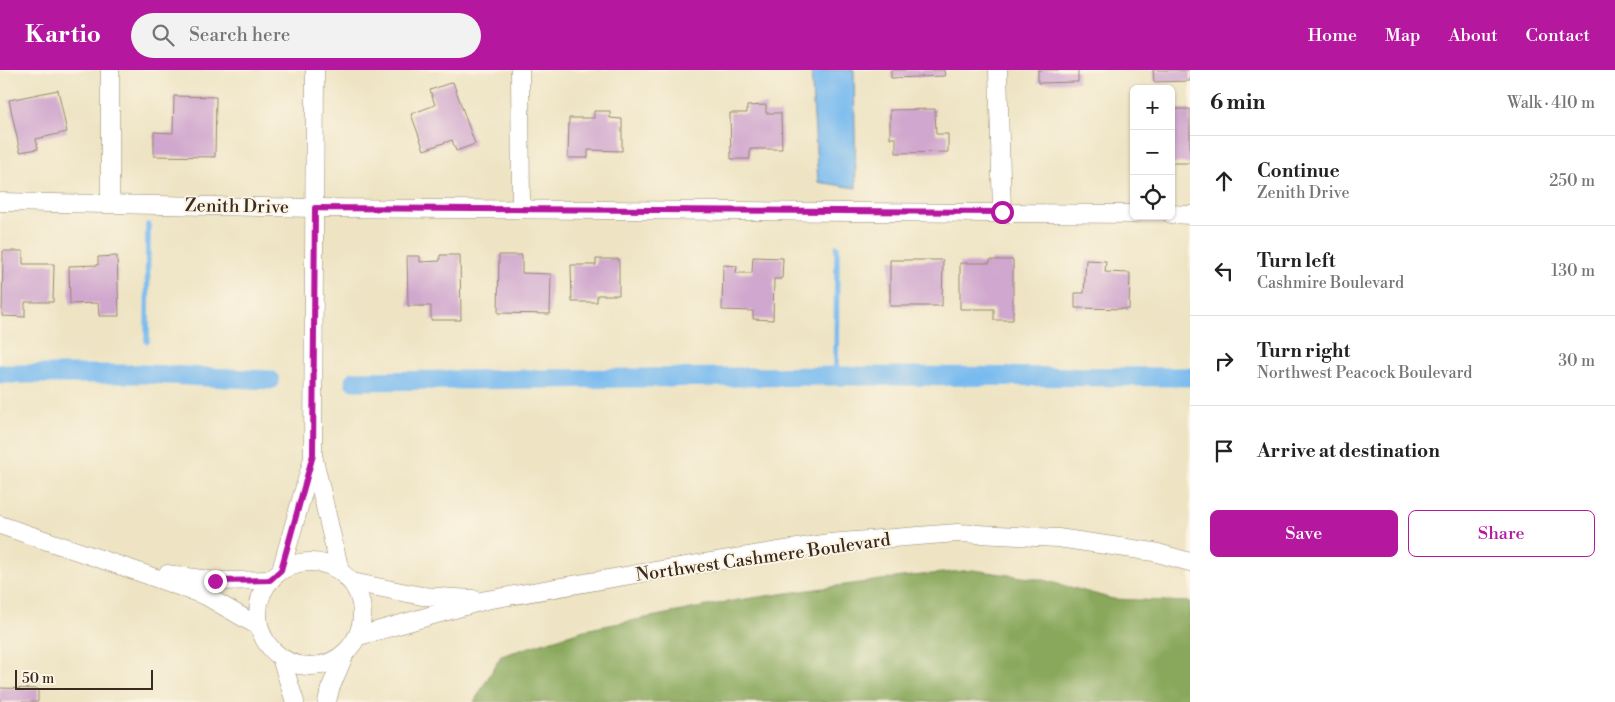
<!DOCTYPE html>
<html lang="en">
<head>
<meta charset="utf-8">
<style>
	:root { --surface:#fff; --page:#f2f2f2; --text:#222; --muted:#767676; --line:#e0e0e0; --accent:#b5179e }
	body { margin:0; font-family:"Libre Bodoni",serif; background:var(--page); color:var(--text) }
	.controls { position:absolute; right:15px; top:15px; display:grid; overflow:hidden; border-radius:8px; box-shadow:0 1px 4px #0004 }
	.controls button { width:45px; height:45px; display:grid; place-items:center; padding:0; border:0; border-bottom:1px solid var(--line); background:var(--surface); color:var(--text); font:25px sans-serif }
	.scale { position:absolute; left:15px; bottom:12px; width:138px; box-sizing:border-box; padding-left:5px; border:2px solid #3b2a1e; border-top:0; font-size:14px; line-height:18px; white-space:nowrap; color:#3b2a1e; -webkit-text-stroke:4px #fcf5e5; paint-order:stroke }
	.stop { position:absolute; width:15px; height:15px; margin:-11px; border:4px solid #b5179e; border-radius:50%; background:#fff }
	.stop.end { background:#b5179e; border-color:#fff; box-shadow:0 1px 5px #0008 }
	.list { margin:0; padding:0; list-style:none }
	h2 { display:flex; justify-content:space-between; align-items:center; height:65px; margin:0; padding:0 20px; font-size:21px }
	h2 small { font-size:16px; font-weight:400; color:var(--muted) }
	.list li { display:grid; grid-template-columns:32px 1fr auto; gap:15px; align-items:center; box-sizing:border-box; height:90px; padding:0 20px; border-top:1px solid var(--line) }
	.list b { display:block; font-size:19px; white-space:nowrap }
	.list p { margin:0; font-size:16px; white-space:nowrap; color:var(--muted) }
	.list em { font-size:16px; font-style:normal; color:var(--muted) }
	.actions { display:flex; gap:10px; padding:15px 20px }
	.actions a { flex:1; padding:11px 0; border:1px solid var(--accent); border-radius:8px; text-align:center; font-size:18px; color:var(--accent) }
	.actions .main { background:var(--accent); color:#fff }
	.icon { flex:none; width:28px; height:28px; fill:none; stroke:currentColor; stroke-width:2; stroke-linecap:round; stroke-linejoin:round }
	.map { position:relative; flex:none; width:1190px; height:632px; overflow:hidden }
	header { display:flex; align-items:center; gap:30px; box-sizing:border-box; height:70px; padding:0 25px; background:var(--accent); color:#fff }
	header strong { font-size:24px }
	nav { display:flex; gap:28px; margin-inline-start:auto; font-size:18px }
	.search { width:350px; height:45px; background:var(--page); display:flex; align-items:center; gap:12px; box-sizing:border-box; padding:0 18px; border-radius:28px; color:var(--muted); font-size:19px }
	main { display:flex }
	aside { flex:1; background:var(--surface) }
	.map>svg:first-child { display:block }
	.forest { fill:#89a85c; stroke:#62693d }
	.water { fill:#7abbef; stroke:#5a7286 }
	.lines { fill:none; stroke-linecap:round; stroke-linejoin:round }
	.stream { stroke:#7abbef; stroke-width:5.5 }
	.canal { stroke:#7abbef; stroke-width:19 }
	.building { fill:#d0a7ce }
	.minor-casing { stroke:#948771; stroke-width:19 }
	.minor { stroke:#fff; stroke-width:18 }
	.route { stroke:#b5179e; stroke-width:6 }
	.labels { text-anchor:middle; stroke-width:4; stroke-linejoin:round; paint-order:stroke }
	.street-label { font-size:18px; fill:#3b2a1e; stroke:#fcf5e5 }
</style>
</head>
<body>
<header>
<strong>Kartio</strong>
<div class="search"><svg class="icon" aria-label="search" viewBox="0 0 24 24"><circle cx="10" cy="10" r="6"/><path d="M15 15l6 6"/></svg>Search here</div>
<nav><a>Home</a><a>Map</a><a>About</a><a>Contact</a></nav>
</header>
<main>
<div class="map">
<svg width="1190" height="632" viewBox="0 0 1190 632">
	<rect width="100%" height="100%" fill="#fcf5e5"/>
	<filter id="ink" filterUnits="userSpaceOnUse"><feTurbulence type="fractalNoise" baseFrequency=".02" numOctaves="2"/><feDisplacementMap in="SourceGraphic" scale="10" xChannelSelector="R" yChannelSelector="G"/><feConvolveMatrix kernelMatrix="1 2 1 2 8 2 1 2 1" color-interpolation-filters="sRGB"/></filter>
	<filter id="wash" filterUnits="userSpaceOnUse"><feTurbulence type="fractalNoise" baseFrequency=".0096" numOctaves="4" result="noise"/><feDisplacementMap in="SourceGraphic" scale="20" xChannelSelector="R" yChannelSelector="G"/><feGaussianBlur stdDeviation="1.12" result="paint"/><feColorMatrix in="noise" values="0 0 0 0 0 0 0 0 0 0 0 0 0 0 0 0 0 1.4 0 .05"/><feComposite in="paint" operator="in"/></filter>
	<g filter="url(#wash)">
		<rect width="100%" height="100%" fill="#eee4c4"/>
		<path class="forest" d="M973 500 1044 510 1113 529 1190 532V632H474L501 586 584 560 738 530 902 507Z"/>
		<path class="water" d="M811 0H854L856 118 818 112Z"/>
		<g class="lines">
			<g class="stream">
				<path d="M147 271 148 155"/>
				<path d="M836 306 837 177"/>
			</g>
			<g class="canal">
				<path d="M0 304H145L270 310"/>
				<path d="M354 311 836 306 1190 307"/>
			</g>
		</g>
		<g id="blocks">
			<g class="building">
				<path d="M891 0H944L945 6 891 8Z"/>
				<path d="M1038 0H1078V12L1038 13Z"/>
				<path d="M1153 0H1190V11L1154 12Z"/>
				<path d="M453 12 475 74 456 81 452 70 424 80 411 44 435 35 430 20Z"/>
				<path d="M58 20 67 62 36 69 38 79 20 82 9 30Z"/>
				<path d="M174 26 216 27 215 87 154 86V62L173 63Z"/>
				<path d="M766 35V43H781L782 79H750V89H731L730 43H747V36Z"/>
				<path d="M935 39 936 64H948V82L896 83V68H890V40Z"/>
				<rect x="1171" y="39" width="19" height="54"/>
				<path d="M594 41H610V48L622 49V81L588 80V88H568L569 48H594Z"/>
				<path d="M3 181H23V194H54L53 232H25V247L2 246Z"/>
				<path d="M440 185H460L461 250H431V236H408L407 186H420V192L440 191Z"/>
				<path d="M499 185H522V203L551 204 550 244 498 243Z"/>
				<path d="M117 186 119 246H99L98 233 70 234 69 196 98 195V187Z"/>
				<path d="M753 187 783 188 782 209H774L773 250 753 249V241L722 240 723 195 737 196 736 203H752Z"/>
				<path d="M596 189H619V225H597V232H572L571 195H596Z"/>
				<path d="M890 190H943L942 236H890Z"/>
				<path d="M990 190H1013V250H994V239H960V193H990Z"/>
				<path d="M1086 190 1106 191 1105 202 1130 203 1129 239 1075 238V223H1084Z"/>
				<path d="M0 618 38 619V632H0Z"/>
			</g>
		</g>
	</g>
	<g filter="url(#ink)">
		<use href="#blocks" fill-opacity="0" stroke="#948771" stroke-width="1"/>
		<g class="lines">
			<defs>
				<g id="minor">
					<path d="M110 0V133"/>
					<path d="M315 0 313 385 340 501"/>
					<path d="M520 0 521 138"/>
					<path d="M998 0 1002 142"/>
					<path d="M0 132 315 138 1134 144"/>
					<path d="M1171 144 1190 145"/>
					<path d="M0 455 136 501 206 526 258 556"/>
					<circle cx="310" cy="544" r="52"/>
					<path d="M281 500 313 388"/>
					<path d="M167 504 215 511 270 510"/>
					<path d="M352 512 422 526 473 529"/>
					<path d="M359 566 486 530 654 501 829 473 957 463 1058 468 1154 482 1190 492"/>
					<path d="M281 588 295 632"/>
					<path d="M327 632 330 619 344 586"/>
				</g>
			</defs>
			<use href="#minor" class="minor-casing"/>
			<use href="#minor" class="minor"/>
		</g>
	</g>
	<g class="lines" filter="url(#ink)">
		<path class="route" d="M215 511 270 510 281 500 313 385 315 138 1002 142"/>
	</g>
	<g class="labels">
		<g class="street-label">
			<text transform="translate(237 136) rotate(1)" y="6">Zenith Drive</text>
			<text transform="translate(763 487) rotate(-8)" y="6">Northwest Cashmere Boulevard</text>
		</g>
	</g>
</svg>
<div class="controls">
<button>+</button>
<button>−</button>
<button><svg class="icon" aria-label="locate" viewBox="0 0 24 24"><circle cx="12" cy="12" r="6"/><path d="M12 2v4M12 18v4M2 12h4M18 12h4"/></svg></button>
</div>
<div class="scale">50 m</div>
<div class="stop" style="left:1002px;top:142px"></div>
<div class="stop end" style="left:215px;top:511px"></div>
</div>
<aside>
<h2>6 min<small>Walk · 410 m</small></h2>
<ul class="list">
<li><svg class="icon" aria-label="ahead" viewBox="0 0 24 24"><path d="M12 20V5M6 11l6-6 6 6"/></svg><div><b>Continue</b><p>Zenith Drive</p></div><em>250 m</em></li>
<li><svg class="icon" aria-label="left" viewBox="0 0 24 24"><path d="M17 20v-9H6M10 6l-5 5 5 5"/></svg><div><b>Turn left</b><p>Cashmire Boulevard</p></div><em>130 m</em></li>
<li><svg class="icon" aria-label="right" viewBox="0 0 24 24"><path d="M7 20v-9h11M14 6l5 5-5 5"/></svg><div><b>Turn right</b><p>Northwest Peacock Boulevard</p></div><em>30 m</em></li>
<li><svg class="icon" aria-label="arrive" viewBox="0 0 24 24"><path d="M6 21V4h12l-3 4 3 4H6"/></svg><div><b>Arrive at destination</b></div></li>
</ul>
<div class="actions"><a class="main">Save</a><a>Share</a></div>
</aside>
</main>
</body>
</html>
